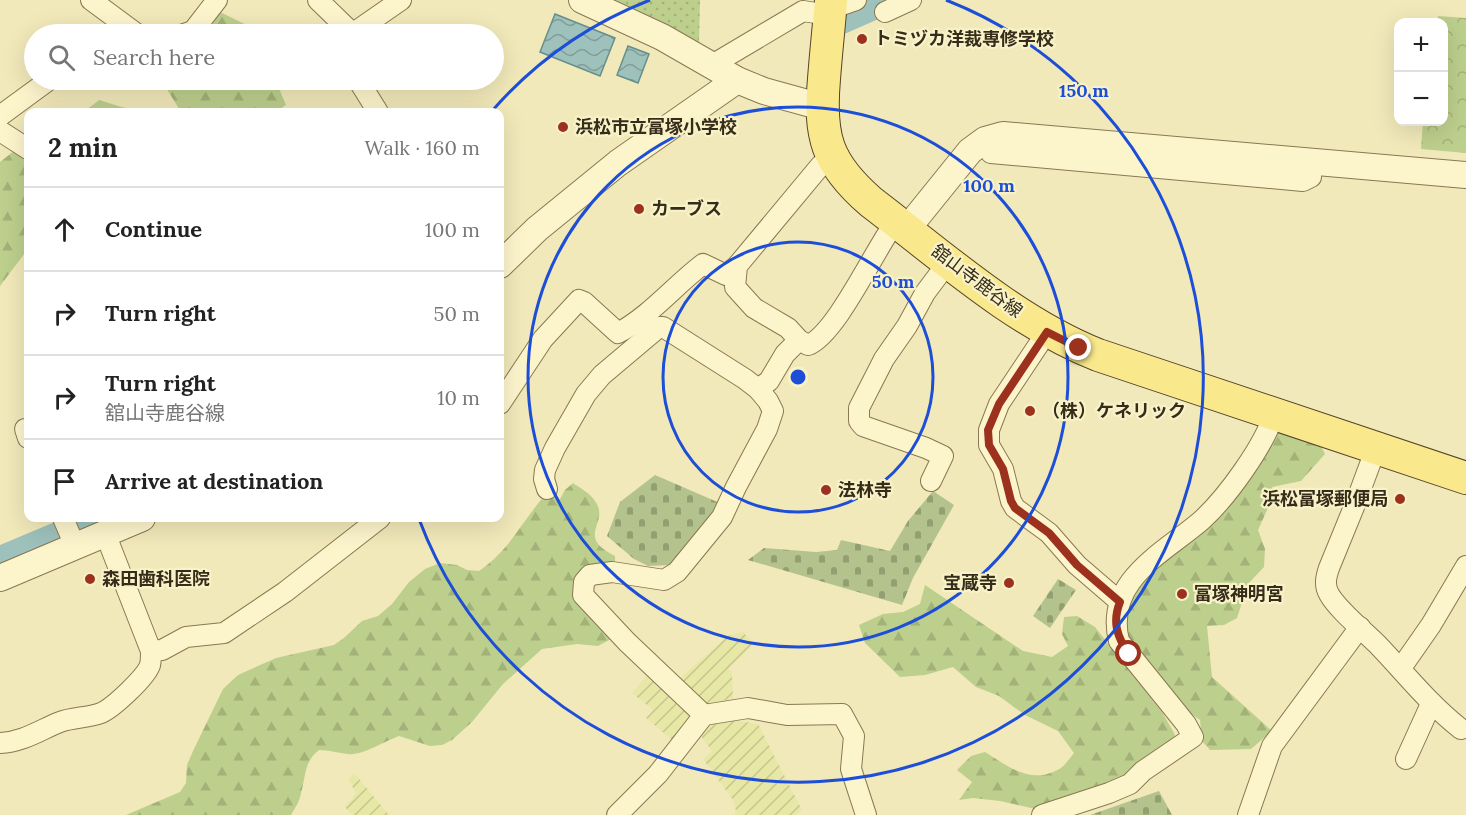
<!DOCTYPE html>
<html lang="en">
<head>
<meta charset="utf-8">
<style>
	:root { --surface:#fff; --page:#f2f2f2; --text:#222; --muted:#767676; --line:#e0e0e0 }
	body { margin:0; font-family:Lora,"Noto Sans JP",serif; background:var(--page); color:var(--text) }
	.controls { position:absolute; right:18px; top:18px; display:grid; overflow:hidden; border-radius:12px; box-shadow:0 6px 24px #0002 }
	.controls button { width:54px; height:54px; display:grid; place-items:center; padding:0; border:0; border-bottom:2px solid var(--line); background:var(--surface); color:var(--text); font:30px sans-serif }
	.stop { position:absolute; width:18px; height:18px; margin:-14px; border:4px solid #9c311e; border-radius:50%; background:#fff }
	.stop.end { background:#9c311e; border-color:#fff; box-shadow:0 2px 6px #0008 }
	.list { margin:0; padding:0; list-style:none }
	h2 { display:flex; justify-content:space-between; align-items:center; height:78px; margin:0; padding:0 24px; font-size:26px }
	h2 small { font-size:20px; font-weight:400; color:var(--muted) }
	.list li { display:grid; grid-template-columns:39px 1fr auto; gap:18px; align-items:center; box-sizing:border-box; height:84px; padding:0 24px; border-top:2px solid var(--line) }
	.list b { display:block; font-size:22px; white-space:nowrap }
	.list p { margin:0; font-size:20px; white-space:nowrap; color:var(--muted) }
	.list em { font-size:20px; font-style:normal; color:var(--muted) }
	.icon { flex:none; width:33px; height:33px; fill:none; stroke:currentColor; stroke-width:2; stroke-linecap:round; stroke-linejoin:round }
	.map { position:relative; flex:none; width:1466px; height:815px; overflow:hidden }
	.search { position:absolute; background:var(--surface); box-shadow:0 6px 24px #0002; left:24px; top:24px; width:480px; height:66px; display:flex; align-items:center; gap:15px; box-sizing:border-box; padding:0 21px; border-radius:33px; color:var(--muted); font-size:22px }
	.panel { position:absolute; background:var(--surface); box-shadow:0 6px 24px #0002; left:24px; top:108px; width:480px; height:414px; border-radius:12px }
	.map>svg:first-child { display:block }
	.farmland { fill:url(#farmland-furrows) }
	.grass { fill:url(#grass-dots) }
	.forest { fill:url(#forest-firs) }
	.cemetery { fill:url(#cemetery-stones) }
	.park { fill:url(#park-crowns) }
	.water { fill:url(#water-waves); stroke:#668e8b; stroke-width:1.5 }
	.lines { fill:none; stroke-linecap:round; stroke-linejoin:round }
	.river { stroke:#9ec1bc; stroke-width:33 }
	.minor-casing { stroke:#887853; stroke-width:22 }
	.tertiary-casing { stroke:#887853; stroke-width:28 }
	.primary-casing { stroke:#554428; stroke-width:34 }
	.minor { stroke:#fcf5cc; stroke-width:20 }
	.tertiary { stroke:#fcf5cc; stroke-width:26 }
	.primary { stroke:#f9e88c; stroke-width:32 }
	.route { stroke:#9c311e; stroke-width:8 }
	.ring { fill:none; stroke:#1d4ed8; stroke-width:3 }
	.poi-dot { fill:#9c311e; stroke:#f8f2c9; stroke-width:2 }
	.labels { text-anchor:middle; stroke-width:4.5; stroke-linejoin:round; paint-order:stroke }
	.poi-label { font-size:18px; font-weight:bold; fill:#362c19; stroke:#f8f2c9; text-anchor:start }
	.street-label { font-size:18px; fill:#362c19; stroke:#f8f2c9 }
	.centre { fill:#1d4ed8; stroke:#f8f2c9; stroke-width:3 }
	.ring-label { font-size:18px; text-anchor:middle; font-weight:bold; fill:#1d4ed8; stroke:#f8f2c9; stroke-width:4.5; stroke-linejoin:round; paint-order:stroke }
</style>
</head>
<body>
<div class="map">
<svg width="1466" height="815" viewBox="0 0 1466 815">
	<defs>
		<pattern id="farmland-furrows" width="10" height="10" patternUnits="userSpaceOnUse" patternTransform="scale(1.5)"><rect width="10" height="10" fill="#e7e7a6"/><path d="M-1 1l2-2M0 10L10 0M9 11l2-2" fill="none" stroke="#c7c68e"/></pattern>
		<pattern id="grass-dots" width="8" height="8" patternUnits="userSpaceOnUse" patternTransform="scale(1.5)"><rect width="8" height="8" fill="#bdcf8d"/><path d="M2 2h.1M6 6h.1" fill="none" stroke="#a3b279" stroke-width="1.8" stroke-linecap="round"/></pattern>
		<pattern id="forest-firs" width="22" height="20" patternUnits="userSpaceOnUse" patternTransform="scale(1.5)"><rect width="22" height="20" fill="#bdcf8d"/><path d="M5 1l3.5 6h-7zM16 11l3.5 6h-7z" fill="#a3b279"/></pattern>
		<pattern id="cemetery-stones" width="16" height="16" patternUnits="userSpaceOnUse" patternTransform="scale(1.5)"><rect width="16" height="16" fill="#b4c38d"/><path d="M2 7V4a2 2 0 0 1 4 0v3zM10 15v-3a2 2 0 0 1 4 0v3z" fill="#939f72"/></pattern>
		<pattern id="park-crowns" width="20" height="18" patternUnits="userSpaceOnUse" patternTransform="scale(1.5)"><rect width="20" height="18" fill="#bdcf8d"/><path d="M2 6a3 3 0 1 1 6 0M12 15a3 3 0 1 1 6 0" fill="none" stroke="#a3b279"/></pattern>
		<pattern id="water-waves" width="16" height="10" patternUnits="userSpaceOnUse" patternTransform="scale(1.5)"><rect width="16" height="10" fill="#9ec1bc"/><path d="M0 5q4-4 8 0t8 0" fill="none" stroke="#829d98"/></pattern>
	</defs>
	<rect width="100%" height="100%" fill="#f1e9b9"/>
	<g class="farmland">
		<path d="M743 632 754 644 728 669 732 672 733 698 706 705 678 680 728 636Z"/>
		<path d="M651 671 701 713 676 743 646 718 653 710 632 693Z"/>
		<path d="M719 718 758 724 802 810 796 815H734L736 811 733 800 703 759 712 751 698 732Z"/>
		<path d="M355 774 389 815H352L345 807 356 793 348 779Z"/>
	</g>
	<path class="grass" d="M609 0H700L699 43Z"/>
	<g class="forest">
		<path d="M220 12 265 34H207Z"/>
		<path d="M179 80H290L280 91 286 105 275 112H181L165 86Z"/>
		<path d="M99 100 125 108 129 112H84Z"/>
		<path d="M19 147 28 153V249L0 286V162Z"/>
		<path d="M1284 422 1319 442 1325 454 1301 481 1272 487 1274 495 1258 530 1265 549 1264 567 1248 584 1237 618 1224 625 1207 626 1212 677 1272 731 1251 749 1210 750 1202 741 1200 720 1181 706 1173 691 1131 647 1124 618 1134 588 1263 454Z"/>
		<path d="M573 483C580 488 590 493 595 501 611 523 574 536 615 556V563L606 562 597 568 591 593 611 639 598 646 577 644 542 649 503 684 472 722 452 740 442 745 430 746 399 736C385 741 362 756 348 754 338 753 329 750 319 750 304 762 306 775 301 793 300 801 295 808 291 815H126L180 792 186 783 187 765 193 751 223 689 238 675 276 658 334 645 344 638 362 621 378 616 392 604 409 582 425 569 440 563 457 565 467 570 479 571C511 549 521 522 546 494L560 499 565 490Z"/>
		<path d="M925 585 1023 651 1052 657 1068 646 1062 634 1064 617 1077 616 1095 627 1162 712 1174 733 1180 750 1165 767 1040 810 1000 801 973 798 959 800 972 782 957 770 971 756 985 752C1009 767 1032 786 1061 768 1066 764 1070 758 1074 753L1058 731 1025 715 999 696 976 687 953 667 925 675 900 677 865 643 859 625 883 614 903 612 920 604Z"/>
	</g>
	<g class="cemetery">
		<path d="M655 475 722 504 671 565 648 566 634 559 607 536 620 502Z"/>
		<path d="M933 491 954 505 913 578 902 605 748 560 764 548 816 552 837 550 841 540 890 551 908 521Z"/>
		<path d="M1058 579 1076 590 1050 628 1033 616Z"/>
		<path d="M1159 791 1172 815H1090Z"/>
	</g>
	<path class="park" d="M1438 16 1466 18V153L1421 149 1423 122H1444V22H1437Z"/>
	<g class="water">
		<path d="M555 14 615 38 600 76 540 52Z"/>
		<path d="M628 46 649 54 638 83 617 75Z"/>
	</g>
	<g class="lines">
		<g class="river">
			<path d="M840 18 881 0"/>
			<path d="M0 563 107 518"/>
		</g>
		<defs>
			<g id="minor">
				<path d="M91 0 137 34"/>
				<path d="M318 0 353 34"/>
				<path d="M830 9 856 0"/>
				<path d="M885 12 911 0"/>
				<path d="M184 34 193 31 217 0"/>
				<path d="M352 34 401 0"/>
				<path d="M712 65 803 11 829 15"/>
				<path d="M358 80 378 112"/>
				<path d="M0 116 49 80"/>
				<path d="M0 131 28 149"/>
				<path d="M985 140 991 153 1303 181 1311 177 1312 161"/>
				<path d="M834 159 821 165 737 266 735 287 754 308 788 328 799 340 808 345C836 335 876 247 896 221"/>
				<path d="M1047 332 999 404 989 430V445L1003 469 1011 501 1015 508 1049 533 1077 565 1120 602"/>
				<path d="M500 404 543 339 579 300 584 302 618 333C650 316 674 286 703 264L726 275 737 266"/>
				<path d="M25 429 28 438"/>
				<path d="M1376 448 1356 502 1329 568C1326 577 1324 585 1329 594 1337 609 1364 631 1377 644 1405 673 1429 704 1461 729"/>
				<path d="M931 481 943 456 926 448 863 426 859 421V408L884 359 907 326 925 293 949 261"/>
				<path d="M547 489 544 479 545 470 555 448 586 394 602 375 659 327H663L745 379 758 389"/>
				<path d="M63 518 75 546"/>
				<path d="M105 533 151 651 162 650 186 637 224 633 285 592 380 518"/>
				<path d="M1401 668 1431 625 1466 566"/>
				<path d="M704 715 748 708 787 715 842 714 854 736 851 769 866 815"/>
				<path d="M0 743C23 742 40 730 60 722 73 717 88 718 101 713 113 708 146 677 150 665 151 661 151 655 151 651"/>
				<path d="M1406 759 1431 704"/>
				<path d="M617 815 658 774 704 715 627 642 583 595 584 582 590 575 612 572 664 580 677 572 722 517 736 487 767 429 773 411 768 401 758 389 769 381 785 354 799 340"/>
				<path d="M1042 815 1109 793 1130 784 1143 771 1193 737 1186 724 1119 641C1104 580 1164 553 1202 520 1227 497 1264 446 1274 414"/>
				<path d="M1248 815 1272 746 1360 627"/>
			</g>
			<g id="tertiary">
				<path d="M582 0 662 37 737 80 764 91 822 107"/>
				<path d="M907 229 970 151 985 140 1003 135 1466 175"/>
				<path d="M500 265 537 229 618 163 737 80"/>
				<path d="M0 578 142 518"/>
			</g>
			<path id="primary" d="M831 0C829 26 826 52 824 79 819 136 826 163 871 202 942 256 1015 322 1098 355L1466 478"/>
		</defs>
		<use href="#minor" class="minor-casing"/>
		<use href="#tertiary" class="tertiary-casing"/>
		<use href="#primary" class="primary-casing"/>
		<use href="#minor" class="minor"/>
		<use href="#tertiary" class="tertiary"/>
		<use href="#primary" class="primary"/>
	</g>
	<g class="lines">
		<path class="route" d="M1079 348 1047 332 999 404 988 430 989 445 1003 469 1011 501 1015 508 1049 533 1077 565 1120 602C1112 622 1117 637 1129 654"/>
	</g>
	<g class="ring">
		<circle cx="798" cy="377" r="135"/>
		<circle cx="798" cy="377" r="270"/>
		<path d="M492 111A405 405 0 0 1 650 0M946 0A405 405 0 1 1 419 519"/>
	</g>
	<g class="poi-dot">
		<circle cx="862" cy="39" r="6"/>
		<circle cx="563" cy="127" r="6"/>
		<circle cx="639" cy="209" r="6"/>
		<circle cx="1030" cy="411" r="6"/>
		<circle cx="826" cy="490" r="6"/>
		<circle cx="1400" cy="499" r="6"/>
		<circle cx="90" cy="579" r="6"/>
		<circle cx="1009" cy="583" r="6"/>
		<circle cx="1182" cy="594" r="6"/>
	</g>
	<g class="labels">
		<g class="poi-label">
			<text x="874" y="45">トミヅカ洋裁専修学校</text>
			<text x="575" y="133">浜松市立富塚小学校</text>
			<text x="651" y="215">カーブス</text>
			<text x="1042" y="417">（株）ケネリック</text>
			<text x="838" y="496">法林寺</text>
			<text x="1388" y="505" text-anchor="end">浜松富塚郵便局</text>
			<text x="102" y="585">森田歯科医院</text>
			<text x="997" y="589" text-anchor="end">宝蔵寺</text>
			<text x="1194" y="600">富塚神明宮</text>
		</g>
		<g class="street-label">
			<text transform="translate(977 281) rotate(37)" y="6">舘山寺鹿谷線</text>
		</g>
	</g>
	<circle cx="798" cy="377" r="9" class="centre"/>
	<g class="ring-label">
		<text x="1084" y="97">150 m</text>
		<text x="989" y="192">100 m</text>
		<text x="893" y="288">50 m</text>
	</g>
</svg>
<div class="controls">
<button>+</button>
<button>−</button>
</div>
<div class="stop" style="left:1129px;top:654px"></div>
<div class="stop end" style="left:1079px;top:348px"></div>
<div class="search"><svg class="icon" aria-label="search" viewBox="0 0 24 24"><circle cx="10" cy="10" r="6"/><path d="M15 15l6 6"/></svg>Search here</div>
<section class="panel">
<h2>2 min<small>Walk · 160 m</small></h2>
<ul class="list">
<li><svg class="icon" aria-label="ahead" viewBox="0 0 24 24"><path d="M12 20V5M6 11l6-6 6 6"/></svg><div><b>Continue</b></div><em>100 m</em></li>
<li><svg class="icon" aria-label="right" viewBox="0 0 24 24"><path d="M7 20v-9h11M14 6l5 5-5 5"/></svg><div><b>Turn right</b></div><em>50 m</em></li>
<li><svg class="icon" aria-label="right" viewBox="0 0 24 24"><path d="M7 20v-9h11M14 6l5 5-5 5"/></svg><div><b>Turn right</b><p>舘山寺鹿谷線</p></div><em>10 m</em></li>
<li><svg class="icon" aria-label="arrive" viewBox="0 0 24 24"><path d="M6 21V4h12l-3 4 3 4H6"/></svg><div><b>Arrive at destination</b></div></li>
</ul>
</section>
</div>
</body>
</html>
